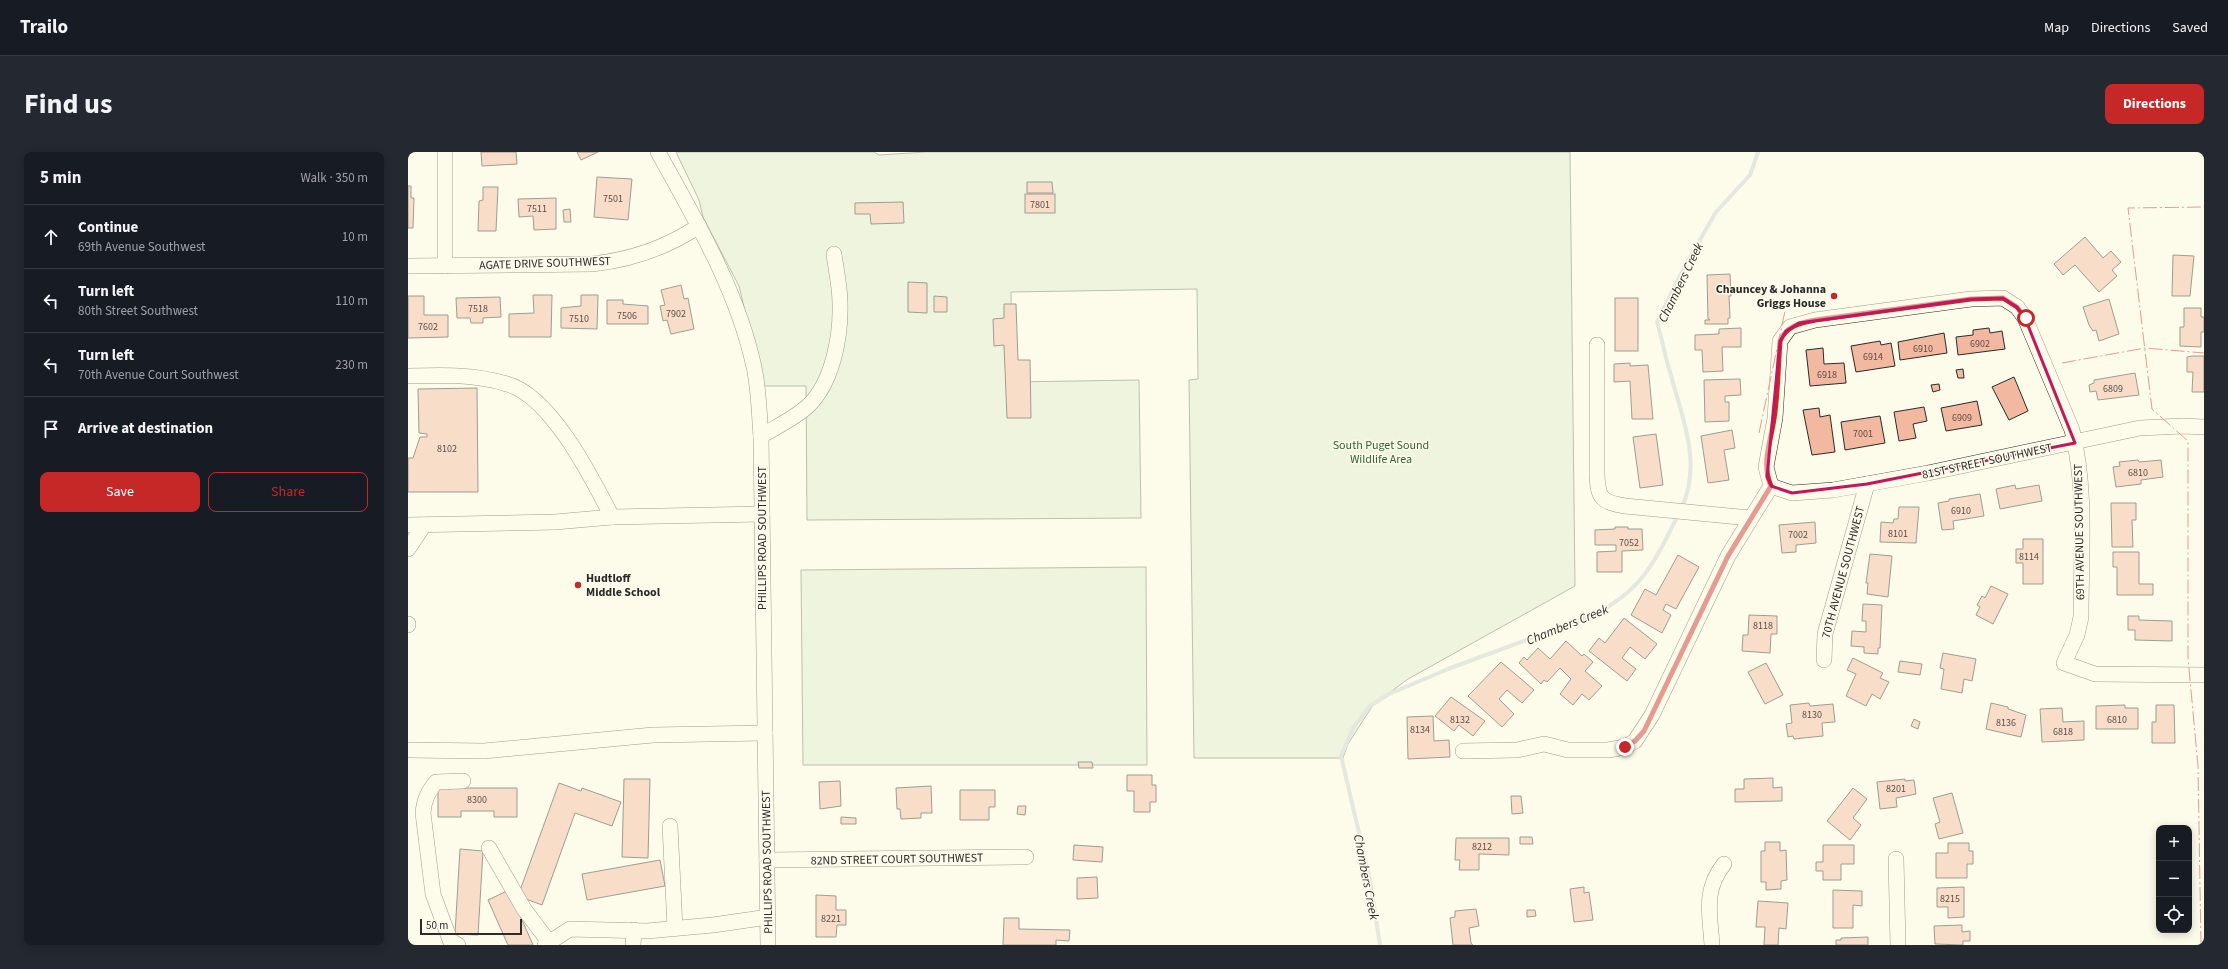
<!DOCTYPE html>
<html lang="en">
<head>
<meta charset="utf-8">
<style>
	:root { --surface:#171b24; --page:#242831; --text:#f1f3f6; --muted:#9ea1a6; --line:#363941; --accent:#c62828 }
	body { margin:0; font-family:"Source Sans 3",sans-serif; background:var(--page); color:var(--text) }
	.controls { position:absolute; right:12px; bottom:12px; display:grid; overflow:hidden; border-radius:8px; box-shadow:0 2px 10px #0003 }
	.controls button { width:36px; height:36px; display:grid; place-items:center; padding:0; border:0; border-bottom:1px solid var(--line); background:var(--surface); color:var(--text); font:20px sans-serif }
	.scale { position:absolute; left:12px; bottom:10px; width:102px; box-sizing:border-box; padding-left:4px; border:2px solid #2b2b2b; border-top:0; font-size:11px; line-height:14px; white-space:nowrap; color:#2b2b2b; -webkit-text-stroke:3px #fdfbea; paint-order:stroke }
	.stop { position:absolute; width:12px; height:12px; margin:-9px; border:3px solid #c62828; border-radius:50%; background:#fff }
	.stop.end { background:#c62828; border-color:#fff; box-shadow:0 1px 4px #0008 }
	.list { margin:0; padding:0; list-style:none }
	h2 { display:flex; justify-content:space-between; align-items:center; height:52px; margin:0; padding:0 16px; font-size:17px }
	h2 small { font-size:13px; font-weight:400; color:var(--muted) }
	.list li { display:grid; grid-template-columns:26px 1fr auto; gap:12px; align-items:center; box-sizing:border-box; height:64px; padding:0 16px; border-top:1px solid var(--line) }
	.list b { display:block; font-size:15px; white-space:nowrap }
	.list p { margin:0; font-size:13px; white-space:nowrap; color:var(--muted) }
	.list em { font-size:13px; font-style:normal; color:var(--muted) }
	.actions { display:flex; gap:8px; padding:12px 16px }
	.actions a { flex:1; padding:9px 0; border:1px solid var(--accent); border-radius:8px; text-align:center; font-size:14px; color:var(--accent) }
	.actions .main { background:var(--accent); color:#fff }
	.icon { flex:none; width:22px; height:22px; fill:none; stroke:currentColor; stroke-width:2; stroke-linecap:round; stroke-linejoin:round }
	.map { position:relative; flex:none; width:1796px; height:793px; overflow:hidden; border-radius:8px }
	header { display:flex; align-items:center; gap:24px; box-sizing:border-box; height:56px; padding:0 20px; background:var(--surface); border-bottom:1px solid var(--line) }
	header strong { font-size:19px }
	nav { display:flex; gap:22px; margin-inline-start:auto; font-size:14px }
	.intro { display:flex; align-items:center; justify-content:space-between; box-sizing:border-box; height:96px; padding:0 24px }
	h1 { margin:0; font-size:28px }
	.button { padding:10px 18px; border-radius:8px; background:var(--accent); color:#fff; font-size:14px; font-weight:700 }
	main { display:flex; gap:24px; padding:0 24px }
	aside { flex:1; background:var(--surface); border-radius:8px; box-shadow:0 2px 10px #0003 }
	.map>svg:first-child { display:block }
	.green { fill:#deebd1; stroke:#74746e }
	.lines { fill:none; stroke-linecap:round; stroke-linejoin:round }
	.stream { stroke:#c7d0d0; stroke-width:4 }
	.building { fill:#f2b8a0; stroke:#2b2b2b }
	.minor-casing { stroke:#2b2b2b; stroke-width:16 }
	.minor { stroke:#fdfbea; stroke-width:15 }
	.power { stroke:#c62828; stroke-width:1; stroke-dasharray:14 3 2 3; stroke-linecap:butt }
	.route { stroke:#c62828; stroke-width:5 }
	.marked { fill:none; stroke:#c2185b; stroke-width:3; stroke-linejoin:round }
	.poi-dot { fill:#c62828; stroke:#fdfbea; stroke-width:1.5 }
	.labels { text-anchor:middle; stroke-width:3; stroke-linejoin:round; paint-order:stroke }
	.number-label { font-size:10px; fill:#5d4e48 }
	.street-label { font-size:12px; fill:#2b2b2b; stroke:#fdfbea }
	.poi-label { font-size:12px; font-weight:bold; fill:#2b2b2b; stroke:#fdfbea; text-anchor:end }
	.park-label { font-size:12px; fill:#34623c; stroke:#fdfbea }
	.water-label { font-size:13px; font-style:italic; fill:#2b2b2b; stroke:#fdfbea }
</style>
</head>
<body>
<header>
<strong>Trailo</strong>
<nav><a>Map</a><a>Directions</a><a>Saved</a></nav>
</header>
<div class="intro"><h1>Find us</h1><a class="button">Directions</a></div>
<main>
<aside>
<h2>5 min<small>Walk · 350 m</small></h2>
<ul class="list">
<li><svg class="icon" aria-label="ahead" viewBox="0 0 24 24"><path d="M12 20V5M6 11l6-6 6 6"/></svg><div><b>Continue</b><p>69th Avenue Southwest</p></div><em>10 m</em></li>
<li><svg class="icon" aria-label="left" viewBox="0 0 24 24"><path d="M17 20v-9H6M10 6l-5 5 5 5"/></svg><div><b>Turn left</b><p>80th Street Southwest</p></div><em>110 m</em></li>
<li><svg class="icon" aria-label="left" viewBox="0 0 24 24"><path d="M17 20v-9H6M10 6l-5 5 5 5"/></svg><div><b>Turn left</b><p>70th Avenue Court Southwest</p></div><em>230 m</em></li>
<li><svg class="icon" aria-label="arrive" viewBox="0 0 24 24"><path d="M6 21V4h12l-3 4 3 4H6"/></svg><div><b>Arrive at destination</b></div></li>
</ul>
<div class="actions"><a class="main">Save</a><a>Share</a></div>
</aside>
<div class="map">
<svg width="1796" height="793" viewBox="0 0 1796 793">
	<rect width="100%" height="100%" fill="#fdfbea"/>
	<g class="green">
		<path d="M268 0H466L471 3 518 0H1162L1167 434 1000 527 965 553 940 592 935 606H786L781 228 790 227 789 137 603 140 604 230 731 228 733 366 399 368 398 234H348L346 198 331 134 295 65 291 48Z"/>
		<path d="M738 415 739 613H395L393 418Z"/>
	</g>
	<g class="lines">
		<g class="stream">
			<path d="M1273 357C1295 312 1274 265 1262 220 1257 204 1254 187 1249 170L1278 112 1308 60 1342 23 1350 0"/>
			<path d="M972 793 962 728 933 604 945 576 962 554 981 542 1040 517 1183 464C1234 439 1246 411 1270 363"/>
		</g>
	</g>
	<g class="building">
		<path d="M73 0H108L109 12 74 14Z"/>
		<path d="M169 0H190L173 8Z"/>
		<path d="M189 25 224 27 220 68 186 65Z"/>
		<path d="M619 30H644L645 41H619Z"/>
		<path d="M0 34H3V46H6L5 76H0Z"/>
		<path d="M75 35H90L88 79H70L71 49 75 48Z"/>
		<rect x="617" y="42" width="30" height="19"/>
		<path d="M148 46V77L126 78 125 64 111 65 110 47Z"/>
		<path d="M495 50 496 71 463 72 462 62H447V51Z"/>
		<path d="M162 57 163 70H156L155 58Z"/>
		<path d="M1677 85 1695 106 1703 99 1713 110 1704 118 1709 124 1691 140 1667 113 1655 123 1646 112Z"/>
		<path d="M1765 103 1786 104 1782 144H1764Z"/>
		<path d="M1322 122 1323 144H1321L1322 166H1320V172H1297V168H1302L1300 167 1299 123Z"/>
		<path d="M500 130 519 131V161L500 160Z"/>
		<path d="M273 133 276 147 280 146 286 177 263 182 259 168 255 169 252 154 257 153 253 138Z"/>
		<path d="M125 143H144L143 185H101V162L126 161Z"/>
		<path d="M173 143H190L189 177 153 176V156L173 154Z"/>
		<path d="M0 144H16V163H40V185L0 186Z"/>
		<path d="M526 144 539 145V160H526Z"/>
		<path d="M92 145 93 165 75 166V171H63L62 166H49L48 146Z"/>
		<rect x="1207" y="146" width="23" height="53"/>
		<path d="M1701 147 1711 182 1691 189 1688 178 1685 179 1681 173 1675 155Z"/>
		<path d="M199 148H215V152L240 154V172H199Z"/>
		<path d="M596 152H608L610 208H622L623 266H599L596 193 586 194 585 167 596 166Z"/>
		<path d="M1776 156H1793V165H1796V180H1793V195L1772 194V175H1776Z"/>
		<path d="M1333 176V195H1314L1315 219 1295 220 1294 198H1287V183L1311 182V177Z"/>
		<path d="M1581 176 1582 181 1594 179 1597 197 1550 203 1548 185 1565 183V178Z"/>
		<path d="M1536 181 1539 201 1492 208 1490 190Z"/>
		<path d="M1472 189 1473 193 1483 191 1487 214 1448 220 1443 194Z"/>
		<path d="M1415 196 1416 212 1436 211 1438 231 1402 234 1398 198Z"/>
		<path d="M1784 204H1796V240H1784L1785 220H1779V205Z"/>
		<path d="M1222 211V214L1240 213 1245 267H1224L1222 229 1206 230V212Z"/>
		<path d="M1555 217 1556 226H1550L1548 218Z"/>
		<path d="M1727 221 1731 243 1690 248 1688 239 1682 240 1681 233 1686 231V228Z"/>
		<path d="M1606 225 1620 259 1601 268 1584 235Z"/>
		<path d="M1332 227 1333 243 1317 244V250H1321V269L1297 270 1296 228Z"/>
		<path d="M1531 232 1532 238 1525 240 1523 233Z"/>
		<path d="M69 236 70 340H0V306H5L12 285H19V282L11 281 10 237Z"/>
		<path d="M1569 249 1574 273 1538 279 1533 256Z"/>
		<path d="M1516 255 1519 269 1505 272 1508 286 1491 289 1486 260Z"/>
		<path d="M1411 256 1412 265 1422 263 1427 300 1404 303 1395 258Z"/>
		<path d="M1472 264 1477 291 1437 298 1433 270Z"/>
		<path d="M1324 278 1327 296 1316 298 1321 328 1300 331 1293 284Z"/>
		<path d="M1248 282 1255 333 1232 336 1225 285Z"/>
		<path d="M1730 308 1731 310 1753 308 1755 325 1733 328V332L1708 335 1705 315 1712 314 1711 310Z"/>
		<path d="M1607 333 1608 337 1631 333 1634 349 1592 357 1588 337Z"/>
		<path d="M1572 342 1576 364 1545 369 1546 377 1534 378 1530 351 1541 349V347Z"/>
		<path d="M1703 351H1728V368H1724L1725 395H1704Z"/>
		<path d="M1491 355H1511L1508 391 1472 390 1473 370 1485 371 1486 367H1490Z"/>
		<path d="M1407 370 1408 391 1388 393V400L1374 401 1371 373Z"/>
		<path d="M1207 375H1220V377H1234L1235 398 1214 399V420H1189V400L1208 399V393H1187V378L1207 377Z"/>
		<path d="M1615 387H1635V432H1615V411H1608V397H1615Z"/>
		<path d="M1705 400H1731V432H1745V443H1709V415H1705Z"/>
		<path d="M1462 402 1484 404 1480 445 1459 442 1460 431H1458Z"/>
		<path d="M1270 403 1291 415 1268 457 1258 452 1255 458 1263 463 1254 481 1223 463 1237 437 1248 443Z"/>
		<path d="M1583 434 1600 442 1585 472 1568 463 1572 455 1569 453 1574 444 1577 446Z"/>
		<path d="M1455 452 1474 453 1472 496H1470V502L1456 501V495L1443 494 1444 479 1458 480V469H1454Z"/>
		<path d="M1341 463 1369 464V482H1363L1362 501 1334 499 1335 483H1340Z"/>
		<path d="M1720 464H1731V468L1764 469V489L1727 488V478H1720Z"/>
		<path d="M1216 466 1249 492 1237 507 1222 495 1214 506 1228 517 1219 529 1181 499 1191 486 1197 491Z"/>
		<path d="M1158 489 1174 504 1176 502 1185 510 1177 519 1194 534 1181 548 1174 542 1165 553 1152 542 1163 527 1152 516 1139 530 1136 528 1133 532 1111 511 1116 505 1119 508 1130 496 1142 507Z"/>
		<path d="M1535 501 1568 507 1564 529 1556 527 1554 541 1533 537 1536 517 1532 516Z"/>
		<path d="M1445 506 1475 521 1472 526 1481 530 1472 547 1464 542 1458 554 1438 544 1448 522 1439 518Z"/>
		<path d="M1492 509 1514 512 1512 523 1490 520Z"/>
		<path d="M1093 510 1126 538 1114 551 1099 538 1091 547 1106 562 1094 575 1060 544Z"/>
		<path d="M1358 511 1375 543 1357 552 1340 520Z"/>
		<path d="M1043 545 1077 569 1065 584 1051 573 1046 579 1027 564Z"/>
		<path d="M1401 551 1402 554 1425 552 1427 570 1414 571 1415 584 1386 587 1385 584 1380 585 1378 572 1384 571 1382 553Z"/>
		<path d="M1583 551 1600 555V557L1618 563 1613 585 1578 577Z"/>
		<path d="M1717 553V556H1730V577H1688V554Z"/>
		<path d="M1748 553H1766L1767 591H1744V570H1748Z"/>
		<path d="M1654 556 1655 570 1676 569V588L1634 590 1632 557Z"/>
		<path d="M1025 564 1026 589 1041 588 1042 605 1000 607 999 565Z"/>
		<path d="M1506 567 1512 570 1510 577 1503 574Z"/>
		<path d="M670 610H684L685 616H671Z"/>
		<path d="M719 623H744V633H748V650H742V660H726V639H719Z"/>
		<path d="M1365 626V636L1374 635V649L1327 650V637H1336V627Z"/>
		<path d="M216 627H242L240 706 214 705Z"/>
		<path d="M1497 627V629L1506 628 1508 642 1488 646 1489 655 1472 657 1469 630Z"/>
		<path d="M432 629 433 654 412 657 411 630Z"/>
		<path d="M151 631 173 639 174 636 213 650 204 674 167 661 134 753 110 744Z"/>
		<path d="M523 634 524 661H513V666L493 667 492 657H489L488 636Z"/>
		<path d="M30 636H109V665H86V659H53V665H30Z"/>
		<path d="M1445 636 1459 647 1445 666 1453 673 1442 688 1419 669Z"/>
		<path d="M552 638H587V655H581V668H552Z"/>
		<path d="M1544 641 1555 681 1531 687 1527 672 1532 670 1525 646Z"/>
		<path d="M1103 644H1113L1115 661 1104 662Z"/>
		<path d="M610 654H618L617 663 609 662Z"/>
		<path d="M433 665 448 666V672H433Z"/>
		<path d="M1112 685H1124L1125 692H1112Z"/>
		<path d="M1048 686H1101V703L1071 702V718H1051L1052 708H1047Z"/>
		<path d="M1357 690H1372V699L1378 698 1379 728 1373 729V737L1358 738V730H1353V699H1357Z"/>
		<path d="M1540 691H1561V699H1565V712H1559V726H1528V701H1540Z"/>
		<path d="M666 693 695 695 694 710 665 708Z"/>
		<path d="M1415 693H1446V712H1433V728H1415V719H1408V710H1415Z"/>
		<path d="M52 697 75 699 70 783 47 782Z"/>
		<path d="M252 708 257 734 179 748 174 722Z"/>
		<path d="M689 725 690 746 669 747V726Z"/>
		<path d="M1176 735V741L1181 740 1185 768 1166 770 1162 737Z"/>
		<path d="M1556 735V765L1540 766V755H1529V736Z"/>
		<path d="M101 738 125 793H100L80 748Z"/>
		<path d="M1425 738 1454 739V754L1445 753V776H1425Z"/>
		<path d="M408 743 428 744V758H438V773H429L428 785H408Z"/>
		<path d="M1350 749 1380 751 1378 777 1371 776 1370 793H1356L1357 775H1348Z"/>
		<path d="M1068 757 1071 774 1061 776 1063 791 1065 793H1045L1042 766 1047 765V759Z"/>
		<path d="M1119 758H1127L1128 764 1119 765Z"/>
		<path d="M596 766H611V777L662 778 661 789 648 788V793H595Z"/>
		<path d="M1554 773V780L1562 779V789H1555V793L1527 792 1526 774Z"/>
		<path d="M1460 785V793H1428V788H1433V786Z"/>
	</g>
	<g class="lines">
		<defs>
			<g id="minor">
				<path d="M37 0V114"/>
				<path d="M250 0C288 69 329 137 346 215 351 238 351 261 353 284L360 793"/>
				<path d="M0 114 184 112C223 108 258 96 291 74"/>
				<path d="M1189 193V323C1190 347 1194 350 1217 354L1342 366"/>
				<path d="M0 224C33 223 67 222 99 232 143 244 184 326 204 365"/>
				<path d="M353 284C368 275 387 266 400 254 425 230 433 184 432 151 432 135 428 118 426 102"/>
				<path d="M1363 334 1358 315 1367 266 1372 189 1382 175 1407 168 1563 147 1595 146 1609 155 1617 166 1664 278C1679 338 1673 403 1673 465L1669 483 1656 511 1687 522 1796 523"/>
				<path d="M1363 334 1384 341 1425 338 1520 321 1732 276 1775 274 1796 275"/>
				<path d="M0 373 147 370 204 365 354 362"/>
				<path d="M0 397 16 373"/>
				<path d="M0 473V472"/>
				<path d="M1416 508 1417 482 1459 332"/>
				<path d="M0 598 76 599 245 583 357 581"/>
				<path d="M1055 599 1109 598 1136 592 1160 598H1200L1217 595 1227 589 1244 563 1320 404 1363 334"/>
				<path d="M262 674 267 776"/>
				<path d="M81 696 116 757 141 790"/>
				<path d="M1488 707 1490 793"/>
				<path d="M359 708 618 705"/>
				<path d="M50 793 42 788 25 742 15 661C16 648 20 640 28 630L55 629"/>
				<path d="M137 793 162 777 239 779 305 773 360 765"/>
				<path d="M225 793 226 778"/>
				<path d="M1304 793C1302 761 1295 739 1316 712"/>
			</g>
		</defs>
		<use href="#minor" class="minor-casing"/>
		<use href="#minor" class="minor"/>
		<g class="power">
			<path d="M1654 211 1737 196 1796 201"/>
			<path d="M1351 281 1377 159"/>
			<path d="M1793 793 1790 614 1780 506V289L1744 257 1720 56 1796 55"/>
		</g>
	</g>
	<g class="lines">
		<path class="route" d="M1217 595 1227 589 1236 579 1320 404 1363 334C1353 311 1363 289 1366 267 1370 242 1370 215 1372 189 1378 174 1392 171 1407 168L1563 147 1595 146 1609 155 1618 166"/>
	</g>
	<path d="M0 0H1796V793H0ZM1595 146 1609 155 1617 166 1667 291 1459 332 1384 341 1363 334 1359 325 1372 189 1378 179 1391 171 1563 147Z" fill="#fdfbea" fill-opacity=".55" fill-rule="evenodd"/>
	<path class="marked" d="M1595 146 1609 155 1617 166 1667 291 1459 332 1384 341 1363 334 1359 325 1372 189 1378 179 1391 171 1563 147Z"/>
	<g class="poi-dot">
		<circle cx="1426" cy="144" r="4"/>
		<circle cx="170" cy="433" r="4"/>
	</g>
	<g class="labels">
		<g class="number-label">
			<text x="205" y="50">7501</text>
			<text x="632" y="56">7801</text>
			<text x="129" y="60">7511</text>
			<text x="70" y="160">7518</text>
			<text x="268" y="165">7902</text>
			<text x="219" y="167">7506</text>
			<text x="171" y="170">7510</text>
			<text x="20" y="178">7602</text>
			<text x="1572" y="195">6902</text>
			<text x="1515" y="200">6910</text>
			<text x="1465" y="208">6914</text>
			<text x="1419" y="226">6918</text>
			<text x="1705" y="240">6809</text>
			<text x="1554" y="269">6909</text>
			<text x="1455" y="285">7001</text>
			<text x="39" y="300">8102</text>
			<text x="1730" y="324">6810</text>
			<text x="1553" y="362">6910</text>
			<text x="1490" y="385">8101</text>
			<text x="1390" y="386">7002</text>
			<text x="1221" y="394">7052</text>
			<text x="1621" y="408">8114</text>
			<text x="1355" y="477">8118</text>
			<text x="1404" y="566">8130</text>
			<text x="1052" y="571">8132</text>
			<text x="1709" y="571">6810</text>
			<text x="1598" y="574">8136</text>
			<text x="1012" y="581">8134</text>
			<text x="1655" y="583">6818</text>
			<text x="1488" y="640">8201</text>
			<text x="69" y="651">8300</text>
			<text x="1074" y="698">8212</text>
			<text x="1542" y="750">8215</text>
			<text x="423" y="770">8221</text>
		</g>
		<g class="street-label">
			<text transform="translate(137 111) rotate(-2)" y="4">AGATE DRIVE SOUTHWEST</text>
			<text transform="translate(1579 309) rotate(-12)" y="4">81ST STREET SOUTHWEST</text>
			<text transform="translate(1671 380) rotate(-91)" y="4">69TH AVENUE SOUTHWEST</text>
			<text transform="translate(354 386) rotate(-90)" y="4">PHILLIPS ROAD SOUTHWEST</text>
			<text transform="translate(1435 420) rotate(-75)" y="4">70TH AVENUE SOUTHWEST</text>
			<text transform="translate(489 707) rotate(-1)" y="4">82ND STREET COURT SOUTHWEST</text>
			<text transform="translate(359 710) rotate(-91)" y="4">PHILLIPS ROAD SOUTHWEST</text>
		</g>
		<g class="poi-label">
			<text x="1418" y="141">Chauncey &amp; Johanna<tspan x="1418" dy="14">Griggs House</tspan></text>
			<text x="178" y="430" text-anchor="start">Hudtloff<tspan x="178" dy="14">Middle School</tspan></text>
		</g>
		<g class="park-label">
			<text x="973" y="297">South Puget Sound<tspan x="973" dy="14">Wildlife Area</tspan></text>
		</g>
		<g class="water-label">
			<text transform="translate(1272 130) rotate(-64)" y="5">Chambers Creek</text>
			<text transform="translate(1159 472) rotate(-22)" y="5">Chambers Creek</text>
			<text transform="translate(959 725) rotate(79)" y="5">Chambers Creek</text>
		</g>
	</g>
</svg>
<div class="controls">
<button>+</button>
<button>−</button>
<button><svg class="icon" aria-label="locate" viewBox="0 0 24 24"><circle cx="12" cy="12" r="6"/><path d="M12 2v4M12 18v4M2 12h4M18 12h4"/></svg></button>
</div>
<div class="scale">50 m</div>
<div class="stop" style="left:1618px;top:166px"></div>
<div class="stop end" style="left:1217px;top:595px"></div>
</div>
</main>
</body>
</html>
